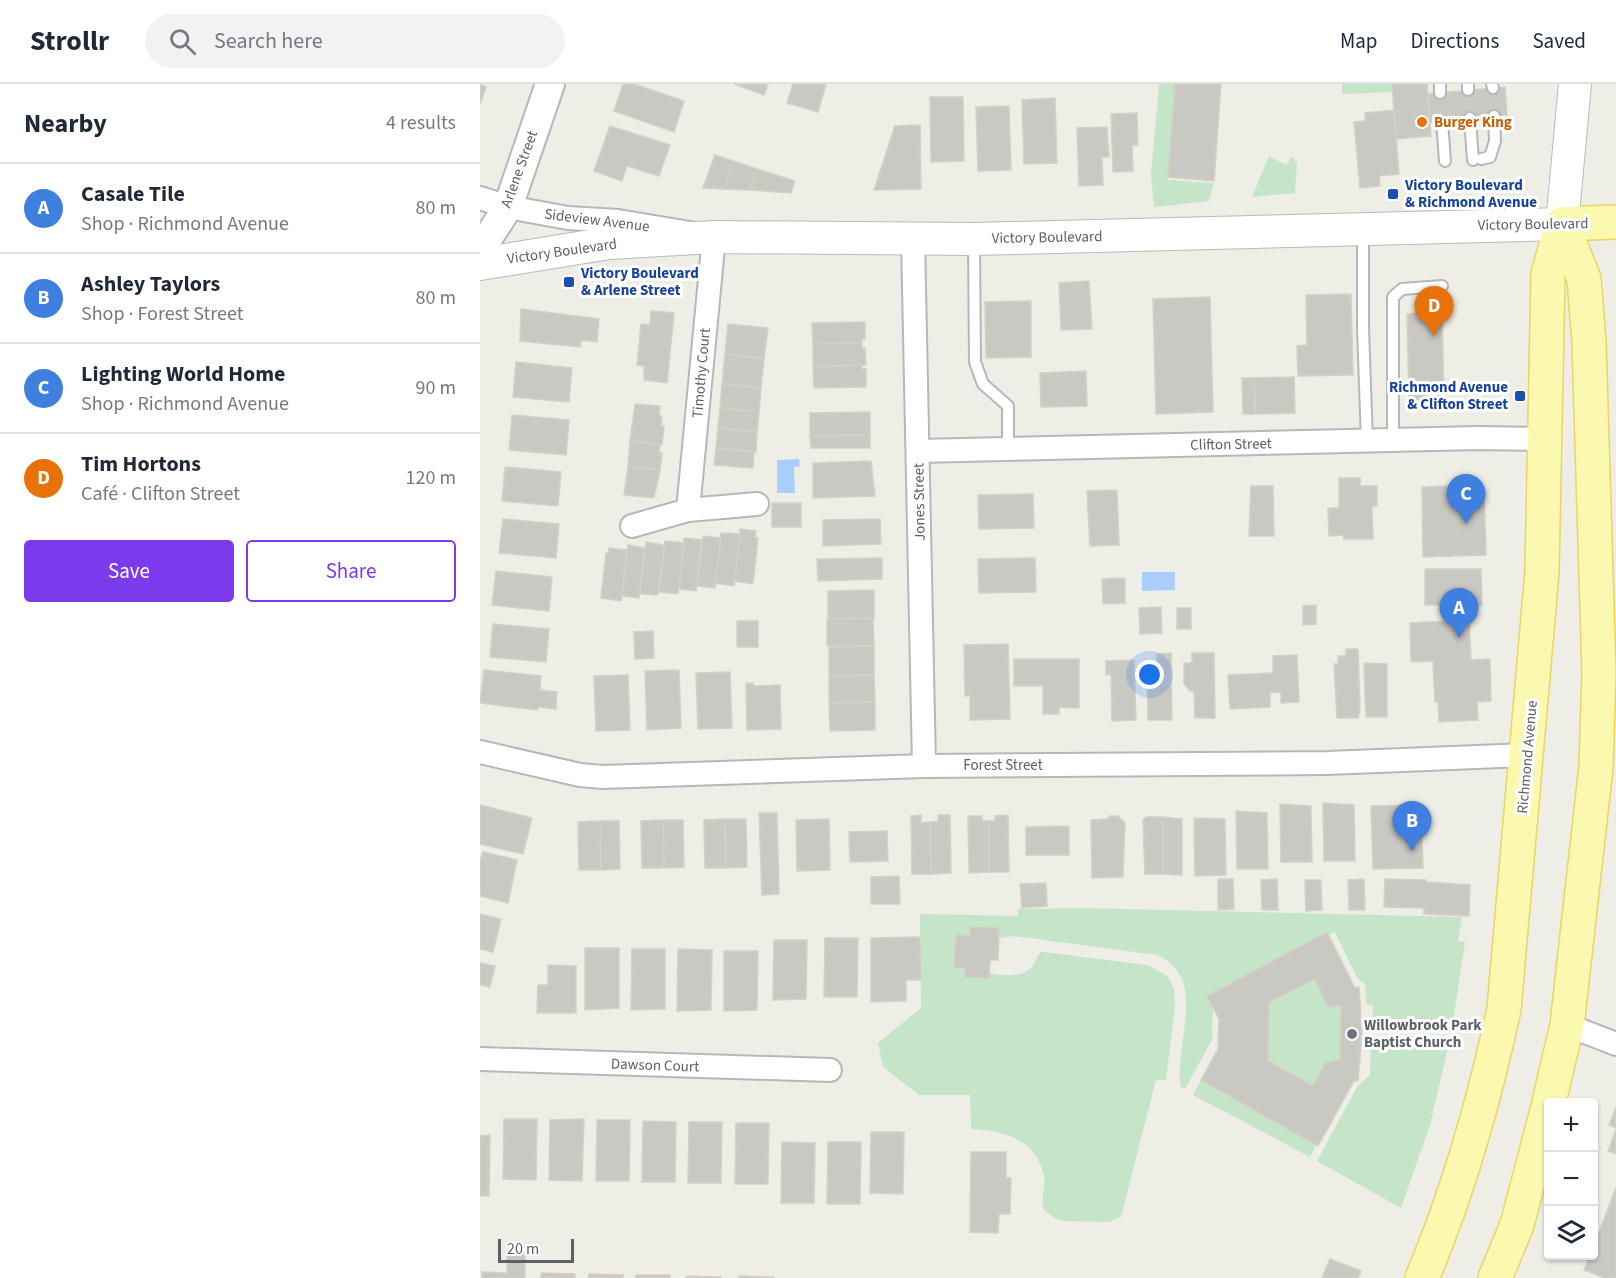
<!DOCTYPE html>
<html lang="en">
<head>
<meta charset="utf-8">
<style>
	:root { --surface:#fff; --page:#f2f2f3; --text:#1f2937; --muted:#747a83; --line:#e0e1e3; --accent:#7c3aed }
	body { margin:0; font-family:"Source Sans 3",sans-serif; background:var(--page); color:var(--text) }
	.controls { position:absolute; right:18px; bottom:18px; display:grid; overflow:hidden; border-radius:6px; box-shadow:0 2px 4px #0004 }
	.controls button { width:54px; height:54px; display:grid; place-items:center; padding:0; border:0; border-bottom:2px solid var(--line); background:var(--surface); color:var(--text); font:30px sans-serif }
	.scale { position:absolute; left:18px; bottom:15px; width:76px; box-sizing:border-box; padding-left:6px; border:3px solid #5d6065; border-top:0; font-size:16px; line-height:21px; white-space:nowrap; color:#5d6065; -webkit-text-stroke:4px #fff; paint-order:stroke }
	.you { position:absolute; left:670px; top:591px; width:21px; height:21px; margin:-15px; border:4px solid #fff; border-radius:50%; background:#1a73e8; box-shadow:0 0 0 9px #1a73e833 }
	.badge { display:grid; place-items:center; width:39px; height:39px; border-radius:50%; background:var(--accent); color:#fff; font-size:20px; font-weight:700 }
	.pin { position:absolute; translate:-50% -50px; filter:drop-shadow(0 2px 3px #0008) }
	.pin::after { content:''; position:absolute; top:32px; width:21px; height:18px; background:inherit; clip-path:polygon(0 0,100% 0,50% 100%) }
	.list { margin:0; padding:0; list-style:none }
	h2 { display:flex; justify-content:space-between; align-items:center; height:78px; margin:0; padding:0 24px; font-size:26px }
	h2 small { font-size:20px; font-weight:400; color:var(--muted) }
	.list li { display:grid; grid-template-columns:39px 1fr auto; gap:18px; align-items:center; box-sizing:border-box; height:90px; padding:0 24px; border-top:2px solid var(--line) }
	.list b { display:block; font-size:22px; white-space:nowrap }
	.list p { margin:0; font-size:20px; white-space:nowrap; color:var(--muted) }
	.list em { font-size:20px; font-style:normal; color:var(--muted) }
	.actions { display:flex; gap:12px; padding:18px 24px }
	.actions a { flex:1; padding:14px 0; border:2px solid var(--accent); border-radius:6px; text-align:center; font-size:21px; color:var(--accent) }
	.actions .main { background:var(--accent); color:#fff }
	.icon { flex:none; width:33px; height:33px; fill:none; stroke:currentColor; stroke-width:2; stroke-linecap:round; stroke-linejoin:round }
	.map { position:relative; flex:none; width:1136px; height:1194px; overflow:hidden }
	header { display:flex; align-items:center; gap:36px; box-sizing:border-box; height:84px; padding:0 30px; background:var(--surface); border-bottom:2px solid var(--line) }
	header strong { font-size:28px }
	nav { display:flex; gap:33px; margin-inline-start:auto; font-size:21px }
	.search { width:420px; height:54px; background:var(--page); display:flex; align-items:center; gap:15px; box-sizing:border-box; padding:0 21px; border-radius:33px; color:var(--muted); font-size:22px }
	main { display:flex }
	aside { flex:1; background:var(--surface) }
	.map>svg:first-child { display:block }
	.green { fill:#c4e5c8 }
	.water { fill:#aacefb }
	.building { fill:#cac8c2; stroke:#d4d1c4; stroke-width:1.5; fill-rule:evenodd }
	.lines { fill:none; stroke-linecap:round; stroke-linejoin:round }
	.service-casing { stroke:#b6b7bc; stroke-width:14 }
	.minor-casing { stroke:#b6b7bc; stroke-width:26 }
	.tertiary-casing { stroke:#b6b7bc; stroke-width:32 }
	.secondary-casing { stroke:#b7b9bf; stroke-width:34 }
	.primary-casing { stroke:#ebd463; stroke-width:36 }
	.service { stroke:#fff; stroke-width:10 }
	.minor { stroke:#fff; stroke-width:22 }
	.tertiary { stroke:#fff; stroke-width:28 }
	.secondary { stroke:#fff; stroke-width:32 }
	.primary { stroke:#fbf8af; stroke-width:33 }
	.food-dot { fill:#e8710a; stroke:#fff; stroke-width:2 }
	.transit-dot { fill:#1a4fb4; stroke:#fff; stroke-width:2 }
	.worship-dot { fill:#6b7280; stroke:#fff; stroke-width:2 }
	.labels { text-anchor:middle; stroke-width:6; stroke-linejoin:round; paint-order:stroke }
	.food-label { font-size:15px; font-weight:bold; fill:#c56008; stroke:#fff; text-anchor:start }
	.street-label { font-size:15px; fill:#5d6065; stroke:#fff }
	.transit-label { font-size:15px; font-weight:bold; fill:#164399; stroke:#fff; text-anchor:start }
	.worship-label { font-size:15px; font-weight:bold; fill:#5b616d; stroke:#fff; text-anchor:start }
</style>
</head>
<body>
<header>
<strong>Strollr</strong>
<div class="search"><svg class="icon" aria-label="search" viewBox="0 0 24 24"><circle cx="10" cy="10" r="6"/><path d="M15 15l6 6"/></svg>Search here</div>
<nav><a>Map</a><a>Directions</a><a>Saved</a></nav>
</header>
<main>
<aside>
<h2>Nearby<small>4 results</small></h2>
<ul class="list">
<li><span class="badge" style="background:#3f7fe0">A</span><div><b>Casale Tile</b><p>Shop · Richmond Avenue</p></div><em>80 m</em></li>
<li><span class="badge" style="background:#3f7fe0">B</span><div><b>Ashley Taylors</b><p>Shop · Forest Street</p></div><em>80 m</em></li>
<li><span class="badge" style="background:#3f7fe0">C</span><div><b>Lighting World Home</b><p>Shop · Richmond Avenue</p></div><em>90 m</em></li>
<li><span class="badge" style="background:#e8710a">D</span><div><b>Tim Hortons</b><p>Café · Clifton Street</p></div><em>120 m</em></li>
</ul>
<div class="actions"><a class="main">Save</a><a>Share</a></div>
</aside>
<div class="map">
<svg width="1136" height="1194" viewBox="0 0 1136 1194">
	<rect width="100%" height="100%" fill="#efeee6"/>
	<g class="green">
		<path d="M679 0H695L688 96 734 99 729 117 674 123 671 91Z"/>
		<path d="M862 0H912V8L862 10Z"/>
		<path d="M789 72 806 81 812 73 817 78 815 109 772 113Z"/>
		<path d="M604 824 982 833 978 857 985 858 972 945 892 943 893 921 886 920 885 900 877 894 855 848 848 851 847 849 733 924 732 956 705 1005 701 1003C693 960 730 894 677 871L535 852 519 854V844L491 843 490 851H476L475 884C494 885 535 899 550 885 554 881 557 873 560 868H564L667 881 688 892 694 905 695 923 686 996H676L641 1133 629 1138 584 1137 576 1135 564 1126C560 1113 567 1100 563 1088 554 1054 521 1046 491 1045L490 1011H439L403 983 398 959 441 924 440 830 538 832V825Z"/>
		<path d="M835 895 847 922H861L860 976 846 978 833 1002 788 977 789 918Z"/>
		<path d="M891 955H970L950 1041 921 1124 837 1077 877 1003 890 991Z"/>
		<path d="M721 996 836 1061 830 1073 713 1011Z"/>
	</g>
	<g class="water">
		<path d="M319 375 320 382 314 383 315 409H297V376Z"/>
		<path d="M662 488H695V506L662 507Z"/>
	</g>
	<g class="building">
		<path d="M0 0 6 3 0 21Z"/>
		<path d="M143 0H154L204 17 194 48 134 27Z"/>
		<path d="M254 0H288L284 11Z"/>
		<path d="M313 0H346L338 28 307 19Z"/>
		<path d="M695 0H741L734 97 688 93Z"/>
		<path d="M912 0H947L951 52 916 55Z"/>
		<path d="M1025 3 1027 31 950 38 948 10Z"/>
		<path d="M450 13H483L484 77 451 78Z"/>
		<path d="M575 14 577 79 544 80 542 16Z"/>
		<path d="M529 22 531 86 498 87 496 23Z"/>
		<path d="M914 26 919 90 899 92 900 102 880 104 874 38 885 37V29Z"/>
		<path d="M657 29 658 61H652L653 87 633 88 631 30Z"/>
		<path d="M440 41 441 105 394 106 415 42Z"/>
		<path d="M130 42 190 61 179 92 147 82 142 97 114 87Z"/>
		<path d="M627 43 629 73H622L623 101 599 102 597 44Z"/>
		<path d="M235 71 253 77 244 105 223 104Z"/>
		<path d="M253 77 277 85 270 106 244 105Z"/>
		<path d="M277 85 315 97 311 109 270 106Z"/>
		<path d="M609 197 612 245 581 246 579 199Z"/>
		<path d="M871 210 873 291 818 292 817 262 827 261 826 211Z"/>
		<path d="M730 213 733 328 676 330 673 215Z"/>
		<path d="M551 217V273L506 274 505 218Z"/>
		<path d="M41 225 119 235 117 258 101 256 100 263 40 257Z"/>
		<path d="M171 227 194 229 187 299 164 296V282L157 281 161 240 170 241Z"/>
		<path d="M962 227 964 318H929L927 230Z"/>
		<path d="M385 238V255H382V259L333 260 332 239Z"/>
		<path d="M248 240 288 244 284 275 245 270Z"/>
		<path d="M382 259V264H385L386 281 333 283V260Z"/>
		<path d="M245 270 284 275 281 304 242 300Z"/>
		<path d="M36 278 92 284 89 318 33 313Z"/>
		<path d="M382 281V285H386V303L334 304 333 283Z"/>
		<path d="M606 287 607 322 561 323 560 289Z"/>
		<path d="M814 293 815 329 775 330 774 294Z"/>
		<path d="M762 294H774L775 330H763Z"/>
		<path d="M242 300 281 304 279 328 240 324Z"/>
		<path d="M155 320 180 322 179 331 182 332 181 342H184L182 361 150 357Z"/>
		<path d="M240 324 279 328 277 348 238 344Z"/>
		<path d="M390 328V351L330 352V329Z"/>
		<path d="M32 331 89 336 86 371 29 366Z"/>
		<path d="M238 344 277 348 276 368 236 364Z"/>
		<path d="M390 351V364H331L330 352Z"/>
		<path d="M150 357 180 361 179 369H182L180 386 148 383Z"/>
		<path d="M236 364 274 368 273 384 234 381Z"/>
		<path d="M391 377 395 412 333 414V379Z"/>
		<path d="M25 383 81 388 78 422 22 417Z"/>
		<path d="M148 383 180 386 174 414 144 411Z"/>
		<path d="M859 394H880V402H897V422L892 423 893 455H864L863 451 849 452 848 424H859Z"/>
		<path d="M771 402H793L794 452H769Z"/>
		<path d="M967 402V407L1004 406 1006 471 943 473 942 403Z"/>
		<path d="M637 406 639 461 610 462 607 407Z"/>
		<path d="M553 410 554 444 499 445 498 411Z"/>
		<rect x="292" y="419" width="29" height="24"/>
		<path d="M23 435 79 440 76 474 19 469Z"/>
		<path d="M400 435 401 460 343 462V436Z"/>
		<path d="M260 445 276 447 275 453 278 454 273 500 254 497Z"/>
		<path d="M241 449 260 450 254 502 235 499Z"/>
		<path d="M223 452 241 454 235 504 217 502Z"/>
		<path d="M204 454 222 456 216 507 199 505Z"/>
		<path d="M185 457 204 459 198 510 179 508Z"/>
		<path d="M166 458 184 461 178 511 160 510Z"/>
		<path d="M148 461 165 464 159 514 142 512Z"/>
		<path d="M129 464 147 466 141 517 121 514 126 469H129Z"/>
		<path d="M402 474V495L338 497 337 475Z"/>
		<path d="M555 474 556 508 499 509 498 475Z"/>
		<path d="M945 485H1001L1002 521H945Z"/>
		<path d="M16 487 72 493 69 527 12 521Z"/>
		<path d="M645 494V519L623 520 622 495Z"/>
		<path d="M394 506V535H348V507Z"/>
		<path d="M836 521V540L823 541V522Z"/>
		<path d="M681 523 682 549 660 550 659 524Z"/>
		<rect x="697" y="524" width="14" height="21"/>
		<path d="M393 534 394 562H347V535Z"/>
		<path d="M989 536 991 576 1010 575 1011 617 997 618 998 636 959 638 958 618H955L953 577 931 578 930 539Z"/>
		<rect x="257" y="537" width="21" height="26"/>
		<path d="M13 540 69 545 66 578 10 573Z"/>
		<path d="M173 547 174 574 155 575 154 548Z"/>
		<path d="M528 560 530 635 490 636V611L485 612 484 561Z"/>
		<path d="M394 562V591L349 592V563Z"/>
		<path d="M866 565H878L880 626 878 634H857L854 580H858V572H866Z"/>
		<path d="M691 569 692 636H668L667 580H677V570Z"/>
		<path d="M712 569H734L735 634H715L714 607H710L704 600V579H712Z"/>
		<path d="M817 571 819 618 801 619V608L790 609V623L750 625 748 591 793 589V572Z"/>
		<path d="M534 575H599V624L579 623V630H563V602H534Z"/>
		<path d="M654 576 656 636 632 637 631 590 626 591V577Z"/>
		<path d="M884 579 907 580V633H886Z"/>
		<path d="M4 586 61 592 60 606 77 608 76 625 58 623V626L0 619Z"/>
		<path d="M199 586 201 644 167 646 165 587Z"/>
		<path d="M250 588 252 644 218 645 216 589Z"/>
		<path d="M148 591 150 646 116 647 114 592Z"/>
		<path d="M394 591 395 618 349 619V592Z"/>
		<path d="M266 599H273V602L300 601 301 645 267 646Z"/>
		<path d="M395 618V646L350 647 349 619Z"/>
		<path d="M843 719 874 721 875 777H844Z"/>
		<path d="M800 720 831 722 832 778H801Z"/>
		<path d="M0 721 52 734 43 770 0 760Z"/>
		<path d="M941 721 943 784 893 785 891 722Z"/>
		<path d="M756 727 787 729 788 785H757Z"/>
		<path d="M279 729H297L299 810 282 811Z"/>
		<path d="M441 731V739L450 738 451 790H432L431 732Z"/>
		<path d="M458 731H470L471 789 451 790 450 738H458Z"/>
		<path d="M528 731 529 788H509V737H515V732Z"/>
		<path d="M488 732H502V737H509V788L489 789Z"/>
		<path d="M630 732H638L645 739 643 793 612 794 611 736 627 735Z"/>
		<path d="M666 733H683V790H665L663 736Z"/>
		<path d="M683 733 702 735V791L683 790Z"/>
		<path d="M714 734 745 735 746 791 715 792Z"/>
		<path d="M245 735H266L267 783 246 784Z"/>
		<path d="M245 735 246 784H225L224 736Z"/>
		<path d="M349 735 350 786 317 787 316 736Z"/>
		<path d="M183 736H203L204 783 184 784Z"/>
		<path d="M183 736 184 784H162L161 737Z"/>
		<path d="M120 737H139L140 785 121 786Z"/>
		<path d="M120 737 121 786H99L98 738Z"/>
		<path d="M589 742V771H546V743Z"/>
		<path d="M407 747 408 777 370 778 369 748Z"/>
		<path d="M3 768 37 776 28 819 0 812V777Z"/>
		<path d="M419 792 420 820H391V793Z"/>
		<path d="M738 795H753L754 825 738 826Z"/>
		<path d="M797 795 798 826H782L781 796Z"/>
		<path d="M884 795 885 826H869L868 796Z"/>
		<path d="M905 795 946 796V798L990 801 989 832 944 830V824L904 823Z"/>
		<path d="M825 796H841L842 826 826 827Z"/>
		<path d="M566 799 567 822 542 824 540 800Z"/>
		<path d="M0 830 21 835 13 868 0 865Z"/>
		<path d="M490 843 519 844 518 876H510L509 894 485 893V884H474L476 851H490Z"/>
		<path d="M847 848 875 904 879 903 882 950 878 997H874L838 1062 721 996 738 965 739 935 727 912ZM835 895 847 922H861L860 976 846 978 833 1002 788 977 789 918Z"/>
		<path d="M440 853 441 896H426V917L391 918V854Z"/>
		<path d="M345 854H378L377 913H344Z"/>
		<path d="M294 856H327L326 915 293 916Z"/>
		<path d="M105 864H139V924L105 926Z"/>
		<path d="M152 865H185V925L151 926Z"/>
		<path d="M198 865 232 866 231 926 197 927Z"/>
		<path d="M244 867H278L277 926 244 927Z"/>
		<path d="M0 879 15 882 10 903 0 901Z"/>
		<path d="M68 881 96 882V929H57L58 901H68Z"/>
		<path d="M1136 1023V1044L1129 1041Z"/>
		<path d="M24 1035H57L56 1096 23 1095Z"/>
		<path d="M104 1035 102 1097 69 1096 70 1036Z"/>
		<path d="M117 1036H150L149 1097H116Z"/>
		<path d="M163 1037 196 1038 195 1098H162Z"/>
		<path d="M209 1038H242L241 1099H208Z"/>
		<path d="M256 1039H289L288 1100H255Z"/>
		<path d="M1136 1045V1070L1128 1067Z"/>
		<path d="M391 1048H424L423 1110 390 1109Z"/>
		<path d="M10 1051 9 1112H0V1052Z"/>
		<path d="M302 1058 335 1059 334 1119H301Z"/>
		<path d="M348 1058H381L380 1120H347Z"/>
		<path d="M491 1068H526V1094H531L530 1130H519L518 1149 490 1148Z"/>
		<path d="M1136 1104V1194H1125L1104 1186 1110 1172H1114V1161Z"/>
		<path d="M27 1170 45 1171V1194H2V1188L27 1189Z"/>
		<path d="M850 1175 881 1187 878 1194H842Z"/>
		<path d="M61 1189 95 1190V1194H61Z"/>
		<path d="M109 1190 143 1191V1194H108Z"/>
		<rect x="156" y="1191" width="34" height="3"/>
		<path d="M206 1192 241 1193V1194H206Z"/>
		<path d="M259 1192 294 1193V1194H259Z"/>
	</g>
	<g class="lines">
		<defs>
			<g id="service">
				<path d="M960 0V9"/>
				<path d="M988 0V6"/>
				<path d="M1012 0 1013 4"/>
				<path d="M990 34 993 76"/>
				<path d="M962 37 965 77"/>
				<path d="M1001 75 1010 73 1015 57 1014 32"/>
				<path d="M883 146V245L887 357"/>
				<path d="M494 158 495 278 503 300 528 322V365"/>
				<path d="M913 356V213L922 205 962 202"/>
			</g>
			<g id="minor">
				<path d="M0 114 28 123 88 134 138 137 234 153 208 426"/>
				<path d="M433 155 444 682"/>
				<path d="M438 367 997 354 1064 355"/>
				<path d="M152 442 208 426 277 420"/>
				<path d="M0 668 100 691 123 693 444 682 848 679 1048 671"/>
				<path d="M1087 941 1136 960"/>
				<path d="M0 975 350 986"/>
			</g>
			<path id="tertiary" d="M0 166 28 123 70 0"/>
			<path id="secondary" d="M0 180 129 159 234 153 494 155 1082 140 1095 0"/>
			<g id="primary">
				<path d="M1082 140 1136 138"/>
				<path d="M1069 1018 1087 941 1116 683 1119 589 1109 258 1104 195 1082 140"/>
				<path d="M942 1194C979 1107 1004 1018 1024 925L1062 488 1068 190 1082 140"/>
				<path d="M1015 1194 1037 1141 1068 1023"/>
			</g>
		</defs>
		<use href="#service" class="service-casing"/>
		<use href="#minor" class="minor-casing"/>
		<use href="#tertiary" class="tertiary-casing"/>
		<use href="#secondary" class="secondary-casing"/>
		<use href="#primary" class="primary-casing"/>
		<use href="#service" class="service"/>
		<use href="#minor" class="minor"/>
		<use href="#tertiary" class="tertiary"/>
		<use href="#secondary" class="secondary"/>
		<use href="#primary" class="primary"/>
	</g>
	<circle class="food-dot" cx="942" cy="38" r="6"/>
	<g class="transit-dot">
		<rect x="907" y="104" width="12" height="12" rx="3"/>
		<rect x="83" y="192" width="12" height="12" rx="3"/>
		<rect x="1034" y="306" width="12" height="12" rx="3"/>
	</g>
	<circle class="worship-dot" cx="872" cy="950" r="6"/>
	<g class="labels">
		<g class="food-label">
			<text x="954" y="43">Burger King</text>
		</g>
		<g class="street-label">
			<text transform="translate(39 85) rotate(-70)" y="5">Arlene Street</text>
			<text transform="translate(117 136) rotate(7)" y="5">Sideview Avenue</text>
			<text transform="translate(1053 140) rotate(-1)" y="5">Victory Boulevard</text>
			<text transform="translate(567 153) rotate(-1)" y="5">Victory Boulevard</text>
			<text transform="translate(82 167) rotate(-8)" y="5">Victory Boulevard</text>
			<text transform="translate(221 289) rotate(-85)" y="5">Timothy Court</text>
			<text transform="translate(751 360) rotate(-1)" y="5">Clifton Street</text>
			<text transform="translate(439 418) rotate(-91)" y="5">Jones Street</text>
			<text transform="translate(1047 673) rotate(-85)" y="5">Richmond Avenue</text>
			<text x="523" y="686">Forest Street</text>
			<text transform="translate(175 981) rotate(2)" y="5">Dawson Court</text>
		</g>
		<g class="transit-label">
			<text x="925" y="106">Victory Boulevard<tspan x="925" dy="17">&amp; Richmond Avenue</tspan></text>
			<text x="101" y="194">Victory Boulevard<tspan x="101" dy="17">&amp; Arlene Street</tspan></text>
			<text x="1028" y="308" text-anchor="end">Richmond Avenue<tspan x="1028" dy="17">&amp; Clifton Street</tspan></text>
		</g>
		<g class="worship-label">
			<text x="884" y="946">Willowbrook Park<tspan x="884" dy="17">Baptist Church</tspan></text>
		</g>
	</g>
</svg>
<div class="controls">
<button>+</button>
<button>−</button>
<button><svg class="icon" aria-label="layers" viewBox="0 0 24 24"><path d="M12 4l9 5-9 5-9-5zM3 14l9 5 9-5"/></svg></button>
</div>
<div class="scale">20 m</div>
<div class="you"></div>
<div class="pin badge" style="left:979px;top:554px;background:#3f7fe0">A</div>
<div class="pin badge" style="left:932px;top:767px;background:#3f7fe0">B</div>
<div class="pin badge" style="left:986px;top:440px;background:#3f7fe0">C</div>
<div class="pin badge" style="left:954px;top:252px;background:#e8710a">D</div>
</div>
</main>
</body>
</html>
